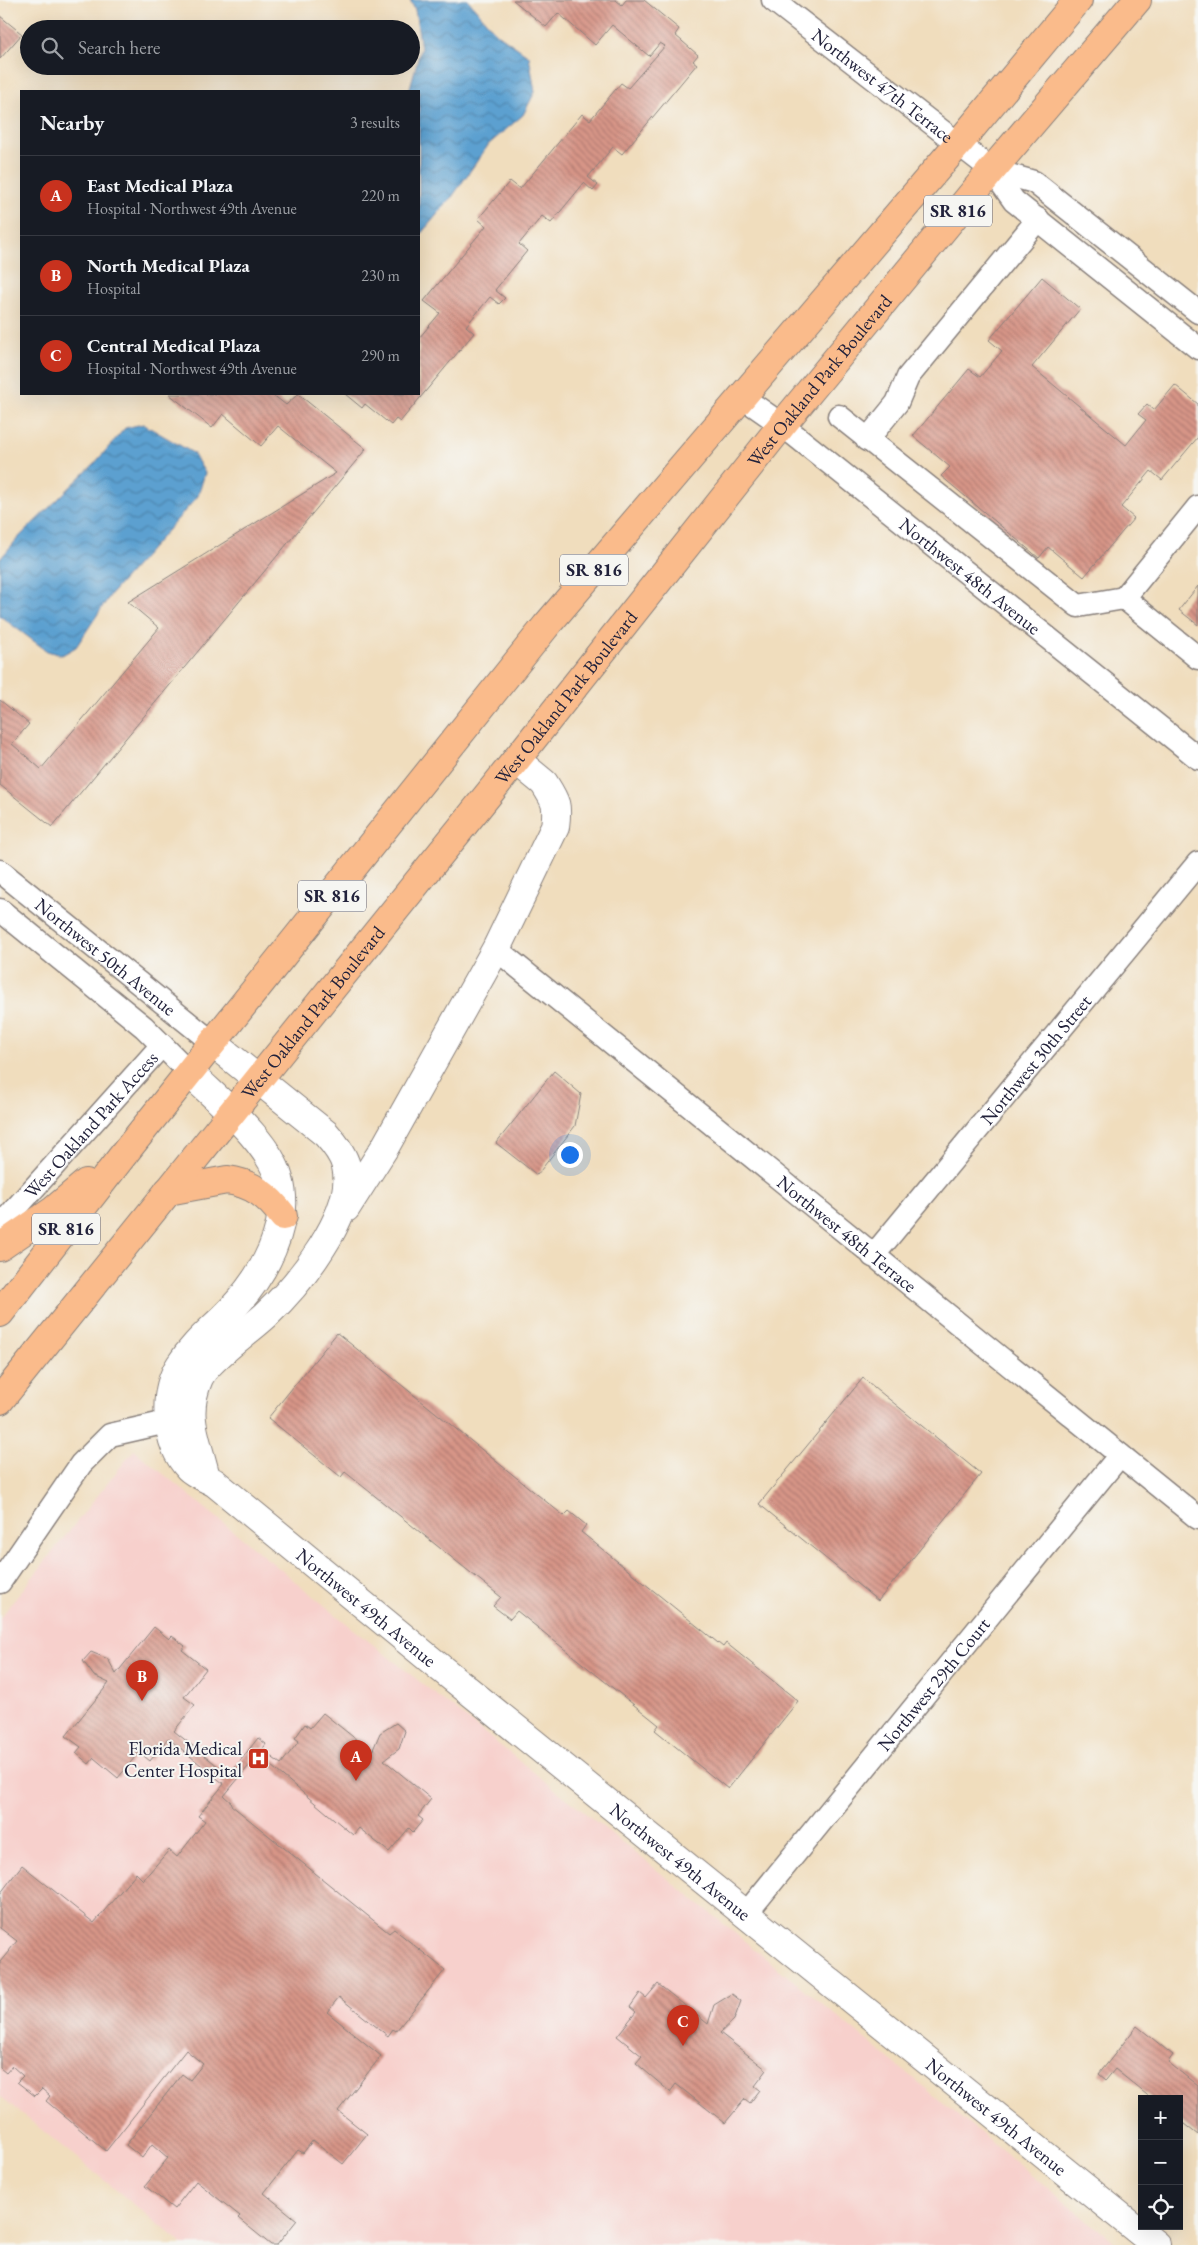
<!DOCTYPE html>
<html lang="en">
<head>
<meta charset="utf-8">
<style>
	:root { --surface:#171b24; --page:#20242c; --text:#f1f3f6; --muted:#9ea1a6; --line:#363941; --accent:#c8321e }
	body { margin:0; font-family:"EB Garamond",serif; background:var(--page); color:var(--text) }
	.controls { position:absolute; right:15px; bottom:15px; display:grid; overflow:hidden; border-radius:0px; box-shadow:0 5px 20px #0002 }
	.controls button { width:45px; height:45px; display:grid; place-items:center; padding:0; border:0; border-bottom:1px solid var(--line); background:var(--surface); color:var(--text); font:25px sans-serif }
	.you { position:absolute; left:569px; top:1154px; width:18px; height:18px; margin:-12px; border:4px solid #fff; border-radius:50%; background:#1a73e8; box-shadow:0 0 0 8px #1a73e833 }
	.badge { display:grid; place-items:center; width:32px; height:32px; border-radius:50%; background:var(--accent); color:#fff; font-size:16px; font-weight:700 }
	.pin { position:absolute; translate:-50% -41px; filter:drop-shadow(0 1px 2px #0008) }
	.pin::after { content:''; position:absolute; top:26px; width:18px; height:15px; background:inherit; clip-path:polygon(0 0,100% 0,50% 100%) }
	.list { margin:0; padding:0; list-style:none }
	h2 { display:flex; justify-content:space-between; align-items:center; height:65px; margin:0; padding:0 20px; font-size:21px }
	h2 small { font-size:16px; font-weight:400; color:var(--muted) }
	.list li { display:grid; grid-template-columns:32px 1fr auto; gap:15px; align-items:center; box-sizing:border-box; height:80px; padding:0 20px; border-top:1px solid var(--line) }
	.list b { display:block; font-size:19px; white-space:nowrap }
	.list p { margin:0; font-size:16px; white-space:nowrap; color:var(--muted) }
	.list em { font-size:16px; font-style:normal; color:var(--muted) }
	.icon { flex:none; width:28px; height:28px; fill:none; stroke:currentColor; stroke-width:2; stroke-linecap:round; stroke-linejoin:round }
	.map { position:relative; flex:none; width:1198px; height:2245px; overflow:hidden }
	.search { position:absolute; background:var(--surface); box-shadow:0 5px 20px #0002; left:20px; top:20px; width:400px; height:55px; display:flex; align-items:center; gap:12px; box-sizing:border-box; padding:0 18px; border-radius:28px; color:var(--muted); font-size:19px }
	.panel { position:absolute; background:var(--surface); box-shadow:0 5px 20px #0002; left:20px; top:90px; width:400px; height:305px; border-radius:0px }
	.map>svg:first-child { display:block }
	.built { fill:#f7d0cc }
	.water { fill:url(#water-waves); stroke:#3f6186 }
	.building { fill:url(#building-back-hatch) }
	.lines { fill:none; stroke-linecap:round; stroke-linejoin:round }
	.minor-casing { stroke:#89807c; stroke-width:25 }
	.tertiary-casing { stroke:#89807c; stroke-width:30 }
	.primary-casing { stroke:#89807c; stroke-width:30 }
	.minor { stroke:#fff; stroke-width:22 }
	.tertiary { stroke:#fff; stroke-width:28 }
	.primary { stroke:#fabb8b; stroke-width:28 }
	.labels { text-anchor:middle; stroke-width:4; stroke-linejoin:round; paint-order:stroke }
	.shield { fill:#f6f6f2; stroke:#626272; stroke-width:1 }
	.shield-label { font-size:18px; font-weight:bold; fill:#22223b }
	.street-label { font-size:19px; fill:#22223b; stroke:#f6f6f2 }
	.poi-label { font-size:19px; fill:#22223b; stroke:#f6f6f2; text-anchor:end }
</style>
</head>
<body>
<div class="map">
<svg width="1198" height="2245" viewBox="0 0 1198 2245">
	<defs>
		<pattern id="water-waves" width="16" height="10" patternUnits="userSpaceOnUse" patternTransform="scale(1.25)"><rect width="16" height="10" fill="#5ca0d0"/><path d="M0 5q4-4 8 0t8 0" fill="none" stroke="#4c82aa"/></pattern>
		<pattern id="building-back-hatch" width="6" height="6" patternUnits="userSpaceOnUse" patternTransform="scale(1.25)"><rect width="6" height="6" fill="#d79587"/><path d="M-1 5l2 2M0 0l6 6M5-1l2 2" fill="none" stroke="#ae7970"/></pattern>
	</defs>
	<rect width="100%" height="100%" fill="#f6f6f2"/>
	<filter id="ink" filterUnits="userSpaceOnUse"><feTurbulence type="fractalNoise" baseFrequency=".02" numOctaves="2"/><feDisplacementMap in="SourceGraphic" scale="10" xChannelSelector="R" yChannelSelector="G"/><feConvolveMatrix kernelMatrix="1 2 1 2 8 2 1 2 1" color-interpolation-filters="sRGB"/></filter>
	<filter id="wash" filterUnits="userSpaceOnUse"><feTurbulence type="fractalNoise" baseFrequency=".0096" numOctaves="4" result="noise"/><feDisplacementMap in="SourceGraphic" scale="20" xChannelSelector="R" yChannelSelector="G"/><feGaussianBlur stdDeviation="1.12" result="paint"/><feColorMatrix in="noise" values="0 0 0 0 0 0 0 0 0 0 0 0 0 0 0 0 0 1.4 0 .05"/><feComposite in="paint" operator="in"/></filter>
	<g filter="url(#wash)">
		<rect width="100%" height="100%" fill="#f0ddbd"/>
		<path class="built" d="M134 1450 361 1635 672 1882 1118 2245H184L0 2096V1618Z"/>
		<g class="water">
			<path d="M410 0H468L496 33 529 56 535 92 523 115 489 144 452 197 419 236V91H409L421 48 415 10Z"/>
			<path d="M143 424 193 453 205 473 198 496 111 594 76 647 62 655 47 651 0 616V559L19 537 95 463 125 428Z"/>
		</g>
		<g id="blocks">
			<g class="building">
				<path d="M513 0H616L622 5 626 0H644L679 29 675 35 698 55 693 61 697 64 622 154 613 147 588 177 598 185 593 191 584 183 551 223 542 216 519 244 527 251 495 290 505 298 499 304 490 297 466 326 474 333 400 422 396 419 391 425 365 404 362 408 345 394H419V338L440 313 424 301 486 226 478 219 510 181 520 189 582 114 590 120 621 83 628 88 665 46 660 43 649 56 612 25 595 45 558 13 546 27Z"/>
				<path d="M0 16 22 34 0 59Z"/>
				<path d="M1042 277 1080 309 1032 367 1126 445 1146 420 1138 414 1147 404 1154 410 1175 385 1198 404V437L1162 480 1151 471 1121 507 1134 518 1084 577 1048 547 1039 558 941 476 950 467 913 436 969 369 980 377 1002 351 989 340Z"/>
				<path d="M169 394H272L286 405 298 394 366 449 52 827 0 785V700L29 724 12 744 41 769 159 628 128 602 336 473 278 426 261 446 223 414 212 428Z"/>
				<path d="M1198 586V625L1179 610Z"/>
				<path d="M554 1071 581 1094 575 1126 537 1175 496 1143Z"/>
				<path d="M337 1333 564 1516 569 1511 586 1525 581 1532 723 1647 726 1643 798 1701 728 1789 655 1730 659 1725 517 1611 510 1619 493 1606 501 1597 345 1472 341 1477 268 1418Z"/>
				<path d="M863 1378 981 1474 878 1601 759 1504Z"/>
				<path d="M154 1627 169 1639 172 1636 185 1646 182 1650 206 1669 184 1697 195 1705 174 1731 229 1775 258 1738 266 1744 262 1750 281 1764 299 1741 295 1738 305 1724 310 1728 323 1713 372 1752 380 1733 396 1723 405 1731 399 1749 384 1760 431 1799 418 1816 423 1820 413 1832 409 1828 389 1852 359 1828 353 1835 258 1755 224 1796 232 1803 231 1805 389 1933 394 1929 445 1970 396 2031 393 2029 388 2036 339 1997 327 2012 381 2056 338 2111 367 2134 343 2164 313 2140 303 2153 298 2150 264 2193 297 2220 277 2245H271L238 2218 240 2216 196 2181 174 2209 145 2186 168 2158 152 2144 142 2158 126 2145 182 2074 190 2080 203 2064 186 2050 106 2151 46 2101 50 2096 42 2089 35 2096 17 2082 23 2076 12 2066 6 2073 0 2068V1962L17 1941 0 1928V1894L22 1865 94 1923 136 1873 143 1880 169 1850 177 1857 205 1821 198 1816 224 1784 168 1738 150 1761 139 1752 118 1778 94 1758 89 1764 76 1753 81 1747 66 1736 109 1683 94 1676 83 1661 91 1652 108 1659 116 1674Z"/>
				<path d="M658 1984 708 2024 714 2005 732 1994 741 2001 734 2020 720 2033 767 2070 755 2086 760 2090 750 2103 745 2099 725 2123 676 2084 670 2092 636 2063 642 2056 617 2036 636 2012 630 2007 640 1993 646 1998Z"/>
				<path d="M1137 2026 1173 2055 1168 2062 1198 2086V2135L1179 2120V2099H1152L1115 2069 1106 2080 1099 2074Z"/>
			</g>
		</g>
	</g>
	<g filter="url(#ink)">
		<use href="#blocks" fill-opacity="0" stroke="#89807c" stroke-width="1"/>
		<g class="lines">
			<defs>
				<g id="minor">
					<path id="s1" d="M773 0 992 170 1014 201 1198 348"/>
					<path d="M992 170 1034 182 1198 312"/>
					<path id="s2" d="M742 397 782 425 1198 758"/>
					<path d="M839 416 1078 606 1124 598 1198 658"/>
					<path d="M867 440 897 403 908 377 1038 219"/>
					<path d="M1124 598 1198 507"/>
					<path id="s3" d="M0 871 213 1043"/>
					<path d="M0 910 144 1027 189 1072"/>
					<path id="s4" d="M496 949 1198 1518"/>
					<path id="s5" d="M0 1226 162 1045"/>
					<path id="s6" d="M873 1256 1198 863"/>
					<path d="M0 1582 81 1464 110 1435 167 1422"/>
					<path id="s7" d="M745 1915 1120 1455"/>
				</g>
				<g id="tertiary">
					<path id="s8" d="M189 1072C217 1100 269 1141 279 1179 292 1226 263 1276 232 1309 214 1328 194 1343 180 1365 162 1393 165 1443 189 1468 195 1474 207 1478 215 1483L443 1670 1156 2245"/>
					<path d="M346 1208 385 1147 496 949 555 827C558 804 556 802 544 783L516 760"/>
					<path d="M206 1478C198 1440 182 1417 199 1378 208 1359 249 1331 266 1315 298 1285 357 1213 346 1166 343 1154 334 1143 326 1134L213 1043"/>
				</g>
				<g id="primary">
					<path d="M168 1191 227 1180C252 1183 268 1196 283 1216"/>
					<path d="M0 1247 54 1210 86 1183"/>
					<path d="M0 1313 131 1145 546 626 959 143 1078 0"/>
					<path id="s9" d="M0 1400 516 760 782 425 992 170 1137 0"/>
				</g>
			</defs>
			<use href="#minor" class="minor-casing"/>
			<use href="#tertiary" class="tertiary-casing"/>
			<use href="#primary" class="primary-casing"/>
			<use href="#minor" class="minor"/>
			<use href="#tertiary" class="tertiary"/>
			<use href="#primary" class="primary"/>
		</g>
	</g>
	<defs>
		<symbol id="hospital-square" viewBox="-11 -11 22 22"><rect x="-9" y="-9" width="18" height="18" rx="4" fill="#c8321e" stroke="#f6f6f2"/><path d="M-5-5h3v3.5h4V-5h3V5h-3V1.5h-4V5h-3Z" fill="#fff"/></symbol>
	</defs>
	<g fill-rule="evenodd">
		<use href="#hospital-square" x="246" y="1746" width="25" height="25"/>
	</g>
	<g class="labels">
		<g class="shield">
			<rect x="924" y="195.5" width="68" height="31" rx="4"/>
			<rect x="560" y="554.5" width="68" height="31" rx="4"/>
			<rect x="298" y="880.5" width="68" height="31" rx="4"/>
			<rect x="32" y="1213.5" width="68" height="31" rx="4"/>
		</g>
		<g class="shield-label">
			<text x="958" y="217">SR 816</text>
			<text x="594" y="576">SR 816</text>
			<text x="332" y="902">SR 816</text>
			<text x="66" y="1235">SR 816</text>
		</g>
		<g class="street-label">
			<text dy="7" stroke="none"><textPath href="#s1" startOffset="139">Northwest 47th Terrace</textPath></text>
			<text dy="7" stroke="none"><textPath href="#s9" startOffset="1308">West Oakland Park Boulevard</textPath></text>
			<text dy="7" stroke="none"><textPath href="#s2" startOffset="290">Northwest 48th Avenue</textPath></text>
			<text dy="7" stroke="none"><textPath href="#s9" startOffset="902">West Oakland Park Boulevard</textPath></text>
			<text dy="7" stroke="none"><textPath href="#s3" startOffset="136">Northwest 50th Avenue</textPath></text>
			<text dy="7" stroke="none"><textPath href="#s9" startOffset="498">West Oakland Park Boulevard</textPath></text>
			<text dy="7" stroke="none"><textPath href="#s6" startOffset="255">Northwest 30th Street</textPath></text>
			<text dy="7" stroke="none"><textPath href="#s5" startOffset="136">West Oakland Park Access</textPath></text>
			<text dy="7" stroke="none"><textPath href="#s4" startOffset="452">Northwest 48th Terrace</textPath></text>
			<text dy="7" stroke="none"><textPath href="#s8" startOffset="698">Northwest 49th Avenue</textPath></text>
			<text dy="7" stroke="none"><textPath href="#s7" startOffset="298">Northwest 29th Court</textPath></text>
			<text dy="7" stroke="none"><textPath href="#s8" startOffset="1102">Northwest 49th Avenue</textPath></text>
			<text dy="7" stroke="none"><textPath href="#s8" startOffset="1508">Northwest 49th Avenue</textPath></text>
		</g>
		<g class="poi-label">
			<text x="242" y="1755">Florida Medical<tspan x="242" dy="22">Center Hospital</tspan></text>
		</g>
	</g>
</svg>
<div class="controls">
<button>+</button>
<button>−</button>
<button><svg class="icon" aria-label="locate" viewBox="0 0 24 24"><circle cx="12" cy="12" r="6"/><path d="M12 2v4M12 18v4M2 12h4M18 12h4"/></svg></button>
</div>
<div class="you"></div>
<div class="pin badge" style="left:356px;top:1781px">A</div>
<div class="pin badge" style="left:142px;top:1701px">B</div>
<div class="pin badge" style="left:683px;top:2046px">C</div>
<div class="search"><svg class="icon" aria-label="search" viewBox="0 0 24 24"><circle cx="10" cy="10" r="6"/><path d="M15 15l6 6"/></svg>Search here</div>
<section class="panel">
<h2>Nearby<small>3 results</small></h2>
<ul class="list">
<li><span class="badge">A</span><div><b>East Medical Plaza</b><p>Hospital · Northwest 49th Avenue</p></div><em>220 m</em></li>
<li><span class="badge">B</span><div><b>North Medical Plaza</b><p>Hospital</p></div><em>230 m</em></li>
<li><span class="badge">C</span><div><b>Central Medical Plaza</b><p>Hospital · Northwest 49th Avenue</p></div><em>290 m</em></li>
</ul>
</section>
</div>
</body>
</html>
